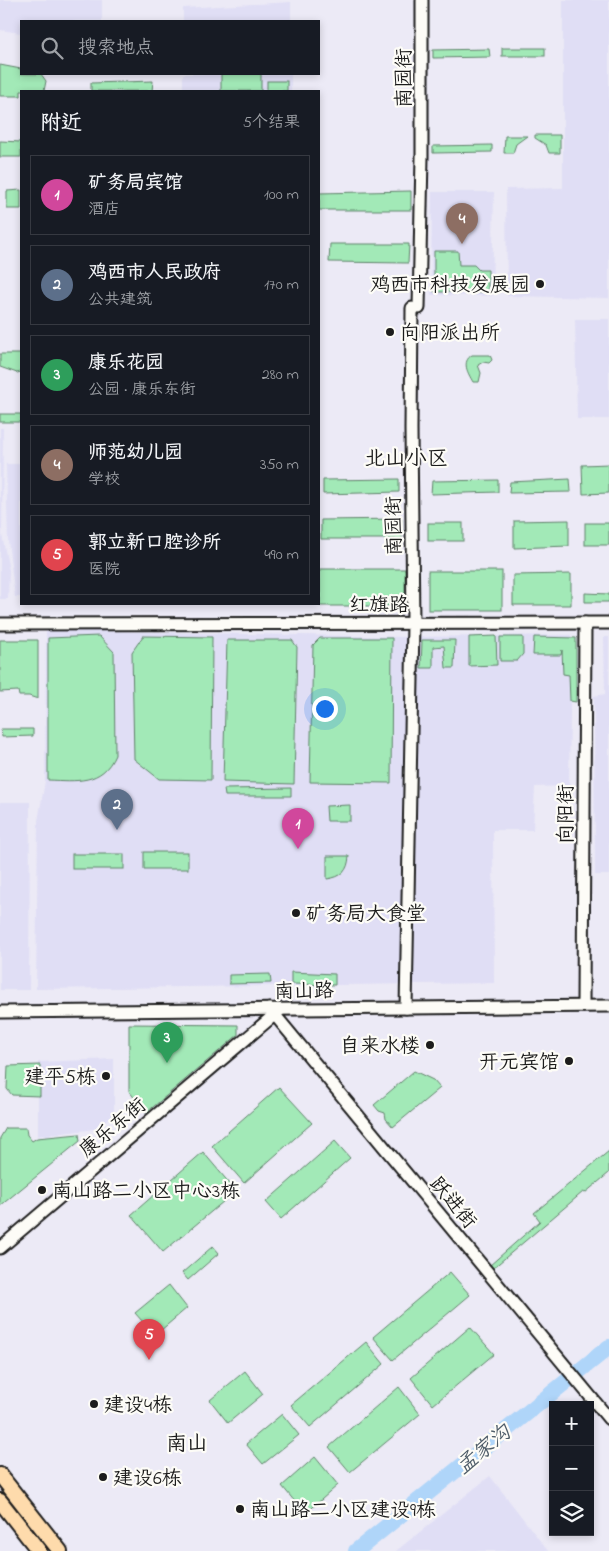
<!DOCTYPE html>
<html lang="zh">
<head>
<meta charset="utf-8">
<style>
	:root { --surface:#171b24; --page:#20242c; --text:#f1f3f6; --muted:#9ea1a6; --line:#363941; --accent:#919294 }
	body { margin:0; font-family:"Indie Flower","LXGW WenKai TC",sans-serif; background:var(--page); color:var(--text) }
	.controls { position:absolute; right:15px; bottom:15px; display:grid; overflow:hidden; border-radius:0px; box-shadow:0 2px 8px #0003 }
	.controls button { width:45px; height:45px; display:grid; place-items:center; padding:0; border:0; border-bottom:1px solid var(--line); background:var(--surface); color:var(--text); font:25px sans-serif }
	.you { position:absolute; left:324px; top:708px; width:18px; height:18px; margin:-12px; border:4px solid #fff; border-radius:50%; background:#1a73e8; box-shadow:0 0 0 8px #1a73e833 }
	.badge { display:grid; place-items:center; width:32px; height:32px; border-radius:50%; background:var(--accent); color:#fff; font-size:16px; font-weight:700 }
	.pin { position:absolute; translate:-50% -41px; filter:drop-shadow(0 1px 2px #0008) }
	.pin::after { content:''; position:absolute; top:26px; width:18px; height:15px; background:inherit; clip-path:polygon(0 0,100% 0,50% 100%) }
	.list { margin:0; padding:0; list-style:none }
	h2 { display:flex; justify-content:space-between; align-items:center; height:65px; margin:0; padding:0 20px; font-size:21px }
	h2 small { font-size:16px; font-weight:400; color:var(--muted) }
	.list li { display:grid; grid-template-columns:32px 1fr auto; gap:15px; align-items:center; box-sizing:border-box; height:80px; margin:0 10px 10px; padding:0 10px; border:1px solid var(--line); border-radius:0px }
	.list b { display:block; font-size:19px; white-space:nowrap }
	.list p { margin:0; font-size:16px; white-space:nowrap; color:var(--muted) }
	.list em { font-size:16px; font-style:normal; color:var(--muted) }
	.icon { flex:none; width:28px; height:28px; fill:none; stroke:currentColor; stroke-width:2; stroke-linecap:round; stroke-linejoin:round }
	.map { position:relative; flex:none; width:609px; height:1551px; overflow:hidden }
	.search { position:absolute; background:var(--surface); box-shadow:0 2px 8px #0003; left:20px; top:20px; width:300px; height:55px; display:flex; align-items:center; gap:12px; box-sizing:border-box; padding:0 18px; border-radius:0px; color:var(--muted); font-size:19px }
	.panel { position:absolute; background:var(--surface); box-shadow:0 2px 8px #0003; left:20px; top:90px; width:300px; height:515px; border-radius:0px }
	.map>svg:first-child { display:block }
	.built { fill:#e0def5 }
	.green { fill:#a2e9b7; stroke:#5f826a }
	.lines { fill:none; stroke-linecap:round; stroke-linejoin:round }
	.river { stroke:#afd5f9; stroke-width:16 }
	.tertiary-casing { stroke:#1c1c1c; stroke-width:15 }
	.primary-casing { stroke:#1c1c1c; stroke-width:18 }
	.tertiary { stroke:#fdfcf7; stroke-width:11 }
	.primary { stroke:#fedbac; stroke-width:14 }
	.poi-dot { fill:#1c1c1c; stroke:#fdfcf7; stroke-width:2 }
	.labels { text-anchor:middle; stroke-width:4.5; stroke-linejoin:round; paint-order:stroke }
	.street-label { font-size:20px; fill:#1c1c1c; stroke:#fdfcf7 }
	.poi-label { font-size:20px; fill:#1c1c1c; stroke:#fdfcf7; text-anchor:start }
	.neighbourhood-label { font-size:21px; fill:#1c1c1c; stroke:#fdfcf7 }
	.water-label { font-size:21px; font-style:italic; fill:#4f5d69; stroke:#fdfcf7 }
</style>
</head>
<body>
<div class="map">
<svg width="609" height="1551" viewBox="0 0 609 1551">
	<rect width="100%" height="100%" fill="#eceaf6"/>
	<filter id="ink" filterUnits="userSpaceOnUse"><feTurbulence type="fractalNoise" baseFrequency=".02" numOctaves="2"/><feDisplacementMap in="SourceGraphic" scale="10" xChannelSelector="R" yChannelSelector="G"/><feConvolveMatrix kernelMatrix="1 2 1 2 8 2 1 2 1" color-interpolation-filters="sRGB"/></filter>
	<g filter="url(#ink)">
		<g class="built">
			<path d="M0 0H102V21H21V33L0 30Z"/>
			<path d="M563 0H609V298L507 296 506 189 563 188Z"/>
			<path d="M291 2V21H183V8Z"/>
			<rect x="183" y="74" width="108" height="17"/>
			<path d="M432 192H494L492 296 431 295Z"/>
			<path d="M575 319H609V419H577Z"/>
			<path d="M0 428H3L2 535 9 570 8 599H0Z"/>
			<path d="M6 464H21V597H15L8 541Z"/>
			<path d="M46 630 408 637 571 635 569 786 535 787 533 830H493L494 983 36 989 38 821 45 781Z"/>
			<path d="M604 637H609V875H595L594 696 605 694Z"/>
			<path d="M0 802H30L29 990H0Z"/>
			<path d="M114 1059V1114L95 1129 38 1136V1062Z"/>
			<path d="M490 1476 548 1551H396Z"/>
		</g>
		<g class="green">
			<rect x="502" y="48" width="43" height="8"/>
			<path d="M489 49 490 57 433 58V50Z"/>
			<path d="M0 65 21 69V74H41L46 81 44 91H21V96H0Z"/>
			<rect x="221" y="74" width="40" height="17"/>
			<path d="M153 81 152 91H91V83Z"/>
			<rect x="267" y="81" width="20" height="10"/>
			<path d="M535 135H560V153H549L546 145 535 138Z"/>
			<path d="M505 136H527L516 144 513 153H504Z"/>
			<path d="M0 141 21 142V157H0Z"/>
			<path d="M492 145V152L433 153V146Z"/>
			<path d="M21 190V209H7V191Z"/>
			<path d="M411 191V210H319V193Z"/>
			<path d="M330 244H409L408 263 329 262Z"/>
			<path d="M434 251H458L459 265H474L479 270H488V292H434Z"/>
			<path d="M0 354H21V372L17 373 0 367Z"/>
			<path d="M472 355H490L492 360 489 363 483 362 478 365 481 373 479 382H473C468 373 461 362 472 355Z"/>
			<rect x="0" y="414" width="21" height="8"/>
			<path d="M609 464V493L583 494 582 465Z"/>
			<path d="M399 479V492L323 494V480Z"/>
			<path d="M570 479 571 492 509 493 510 482Z"/>
			<path d="M498 480V492L431 494 432 481Z"/>
			<path d="M402 519V539H321V520Z"/>
			<path d="M569 520V546L514 548V521Z"/>
			<rect x="428" y="523" width="35" height="18"/>
			<rect x="585" y="523" width="24" height="22"/>
			<rect x="320" y="569" width="85" height="37"/>
			<rect x="428" y="571" width="74" height="39"/>
			<path d="M571 574V605H513V575Z"/>
			<path d="M585 593 609 594V602H585Z"/>
			<path d="M99 636 114 652 115 755C102 785 76 781 48 780V638Z"/>
			<path d="M143 636 212 637 211 780 159 779 134 759 132 652Z"/>
			<path d="M496 636 497 665 469 666V637Z"/>
			<path d="M500 637H523V654L517 661H500Z"/>
			<path d="M534 637 576 638V702L570 701 569 675 563 674 562 650 561 655H533Z"/>
			<path d="M320 638H392L391 783 310 782 313 645Z"/>
			<path d="M0 640H38V699L29 696H19L18 691 0 692Z"/>
			<path d="M227 640H292L297 647 294 784 223 782Z"/>
			<path d="M422 640H455L454 668H446L444 646 433 647V668H421Z"/>
			<path d="M1 729H33V736L2 737Z"/>
			<path d="M291 788V796H225L224 789Z"/>
			<path d="M350 805V821H327L326 806Z"/>
			<rect x="144" y="852" width="44" height="17"/>
			<rect x="72" y="854" width="52" height="15"/>
			<path d="M327 856H349C348 871 342 877 327 879Z"/>
			<path d="M291 972 335 974V985L291 984Z"/>
			<path d="M270 974 271 983 229 984V975Z"/>
			<path d="M129 1024 238 1025V1035L146 1113 129 1091Z"/>
			<path d="M40 1065V1096L12 1095 7 1089 8 1066Z"/>
			<path d="M414 1071 433 1080 440 1088 393 1127 386 1119 385 1113 379 1111 374 1105Z"/>
			<path d="M279 1087 312 1123 244 1183 212 1146Z"/>
			<path d="M6 1128H26L27 1135 32 1141 37 1138 79 1134 80 1141 0 1206V1138Z"/>
			<path d="M335 1141 350 1158 281 1219 266 1202Z"/>
			<path d="M609 1151V1173L585 1193 583 1192 492 1269 489 1266 540 1221 534 1213Z"/>
			<path d="M203 1152 236 1191 163 1252 131 1215Z"/>
			<path d="M213 1246 219 1253 188 1280 182 1273Z"/>
			<path d="M450 1272 470 1295 393 1360 373 1337Z"/>
			<path d="M169 1285 187 1308 160 1331 150 1330 135 1313Z"/>
			<path d="M470 1327 494 1354 433 1405 411 1378Z"/>
			<path d="M366 1342 384 1364 310 1427 291 1405Z"/>
			<path d="M245 1371 263 1394 228 1423 210 1400Z"/>
			<path d="M399 1387 420 1414 350 1472 329 1447Z"/>
			<path d="M282 1414 299 1435 263 1464 246 1444Z"/>
			<path d="M315 1457 338 1485 305 1514 282 1486Z"/>
		</g>
		<g class="lines">
			<path class="river" d="M356 1551 609 1347"/>
			<defs>
				<g id="tertiary">
					<path d="M419 308 422 156V0"/>
					<path d="M0 624 609 623"/>
					<path d="M583 1006 585 623"/>
					<path d="M406 1008 413 623 411 429 412 308"/>
					<path d="M270 1009 609 1419"/>
					<path d="M0 1012 609 1006"/>
					<path d="M0 1248 280 1010"/>
				</g>
				<g id="primary">
					<path d="M0 1475 60 1551"/>
					<path d="M0 1501 39 1551"/>
				</g>
			</defs>
			<use href="#tertiary" class="tertiary-casing"/>
			<use href="#primary" class="primary-casing"/>
			<use href="#tertiary" class="tertiary"/>
			<use href="#primary" class="primary"/>
		</g>
	</g>
	<g class="poi-dot">
		<circle cx="540" cy="284" r="5"/>
		<circle cx="390" cy="332" r="5"/>
		<circle cx="296" cy="913" r="5"/>
		<circle cx="430" cy="1045" r="5"/>
		<circle cx="569" cy="1061" r="5"/>
		<circle cx="106" cy="1076" r="5"/>
		<circle cx="42" cy="1190" r="5"/>
		<circle cx="94" cy="1404" r="5"/>
		<circle cx="103" cy="1477" r="5"/>
		<circle cx="240" cy="1509" r="5"/>
	</g>
	<g class="labels">
		<g class="street-label">
			<text transform="translate(403 78) rotate(-90)" y="7">南园街</text>
			<text transform="translate(393 526) rotate(-91)" y="7">南园街</text>
			<text x="379" y="611">红旗路</text>
			<text transform="translate(565 814) rotate(-90)" y="7">向阳街</text>
			<text transform="translate(304 990) rotate(-1)" y="7">南山路</text>
			<text transform="translate(112 1127) rotate(-40)" y="7">康乐东街</text>
			<text transform="translate(454 1202) rotate(50)" y="7">跃进街</text>
		</g>
		<g class="poi-label">
			<text x="530" y="291" text-anchor="end">鸡西市科技发展园</text>
			<text x="400" y="339">向阳派出所</text>
			<text x="306" y="920">矿务局大食堂</text>
			<text x="420" y="1052" text-anchor="end">自来水楼</text>
			<text x="559" y="1068" text-anchor="end">开元宾馆</text>
			<text x="96" y="1083" text-anchor="end">建平5栋</text>
			<text x="52" y="1197">南山路二小区中心3栋</text>
			<text x="104" y="1411">建设4栋</text>
			<text x="113" y="1484">建设6栋</text>
			<text x="250" y="1516">南山路二小区建设9栋</text>
		</g>
		<g class="neighbourhood-label">
			<text x="406" y="465">北山小区</text>
			<text x="187" y="1450">南山</text>
		</g>
		<g class="water-label">
			<text transform="translate(483 1449) rotate(-39)" y="7">孟家沟</text>
		</g>
	</g>
</svg>
<div class="controls">
<button>+</button>
<button>−</button>
<button><svg class="icon" aria-label="layers" viewBox="0 0 24 24"><path d="M12 4l9 5-9 5-9-5zM3 14l9 5 9-5"/></svg></button>
</div>
<div class="you"></div>
<div class="pin badge" style="left:298px;top:849px;background:#d1479c">1</div>
<div class="pin badge" style="left:117px;top:830px;background:#5c6f8a">2</div>
<div class="pin badge" style="left:167px;top:1063px;background:#2e9e5b">3</div>
<div class="pin badge" style="left:462px;top:244px;background:#8d6e63">4</div>
<div class="pin badge" style="left:149px;top:1360px;background:#e0444e">5</div>
<div class="search"><svg class="icon" aria-label="search" viewBox="0 0 24 24"><circle cx="10" cy="10" r="6"/><path d="M15 15l6 6"/></svg>搜索地点</div>
<section class="panel">
<h2>附近<small>5个结果</small></h2>
<ul class="list">
<li><span class="badge" style="background:#d1479c">1</span><div><b>矿务局宾馆</b><p>酒店</p></div><em>100 m</em></li>
<li><span class="badge" style="background:#5c6f8a">2</span><div><b>鸡西市人民政府</b><p>公共建筑</p></div><em>170 m</em></li>
<li><span class="badge" style="background:#2e9e5b">3</span><div><b>康乐花园</b><p>公园 · 康乐东街</p></div><em>280 m</em></li>
<li><span class="badge" style="background:#8d6e63">4</span><div><b>师范幼儿园</b><p>学校</p></div><em>350 m</em></li>
<li><span class="badge" style="background:#e0444e">5</span><div><b>郭立新口腔诊所</b><p>医院</p></div><em>490 m</em></li>
</ul>
</section>
</div>
</body>
</html>
